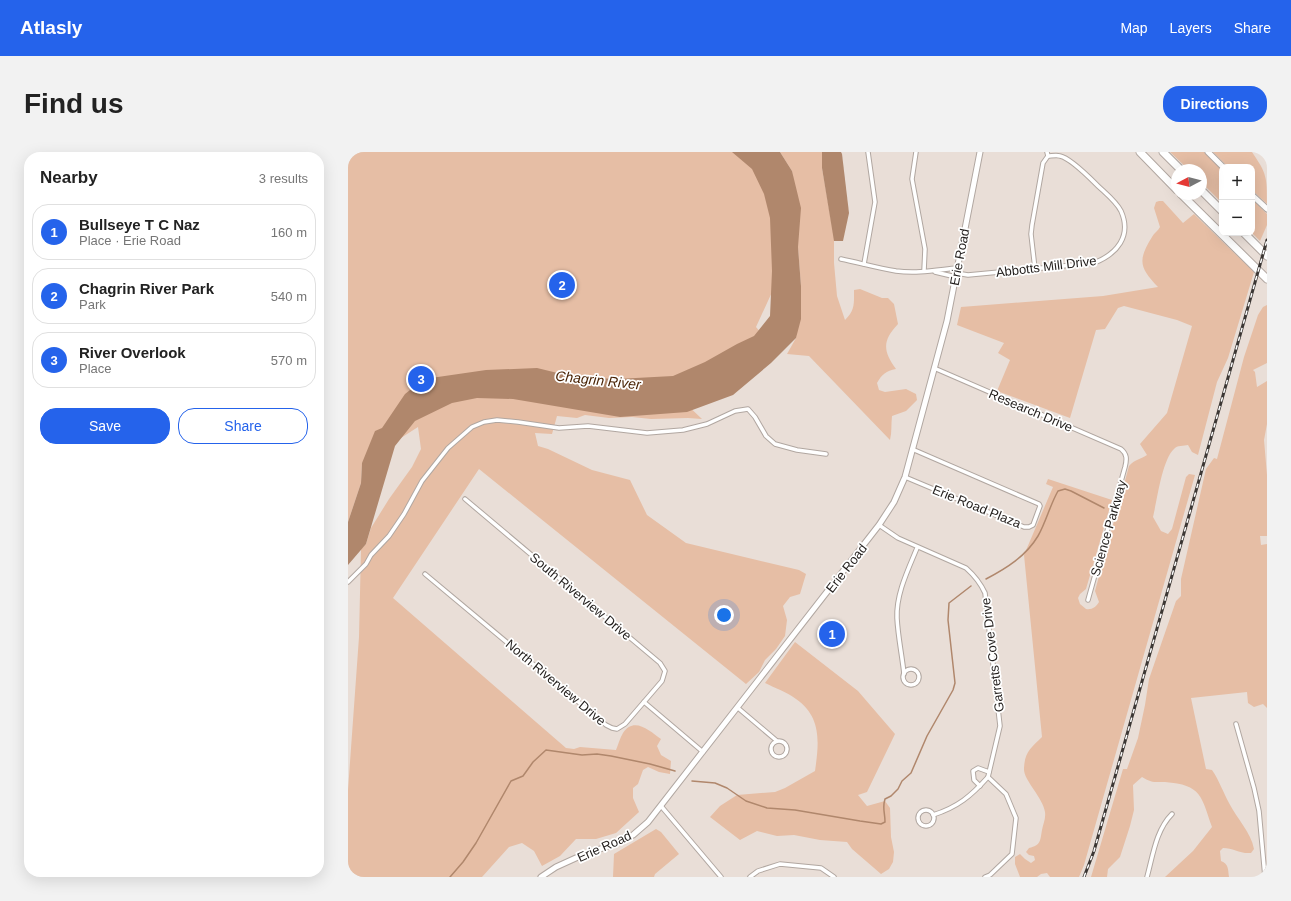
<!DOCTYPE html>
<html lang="en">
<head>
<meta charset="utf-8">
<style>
	:root { --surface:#fff; --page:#f2f2f2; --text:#222; --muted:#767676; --line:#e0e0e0; --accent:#2563eb }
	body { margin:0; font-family:Helvetica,sans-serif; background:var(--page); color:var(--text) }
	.controls { position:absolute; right:12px; top:12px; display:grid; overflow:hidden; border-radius:8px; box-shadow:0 4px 16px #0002 }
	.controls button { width:36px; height:36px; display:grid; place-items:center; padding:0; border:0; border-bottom:1px solid var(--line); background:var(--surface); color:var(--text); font:20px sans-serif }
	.compass { position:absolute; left:823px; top:12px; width:36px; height:36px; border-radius:50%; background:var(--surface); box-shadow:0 4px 16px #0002; rotate:263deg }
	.you { position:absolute; left:376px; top:463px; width:14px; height:14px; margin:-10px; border:3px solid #fff; border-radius:50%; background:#1a73e8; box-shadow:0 0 0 6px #1a73e833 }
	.badge { display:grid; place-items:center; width:26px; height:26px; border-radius:50%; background:var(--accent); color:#fff; font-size:13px; font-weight:700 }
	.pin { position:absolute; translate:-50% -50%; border:2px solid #fff; box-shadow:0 1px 4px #0006 }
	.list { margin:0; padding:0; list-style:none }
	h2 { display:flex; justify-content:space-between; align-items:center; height:52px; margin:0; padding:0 16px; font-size:17px }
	h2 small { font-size:13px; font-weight:400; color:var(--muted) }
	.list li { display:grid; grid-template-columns:26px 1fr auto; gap:12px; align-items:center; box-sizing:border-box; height:56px; margin:0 8px 8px; padding:0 8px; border:1px solid var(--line); border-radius:16px }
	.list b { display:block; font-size:15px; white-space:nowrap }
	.list p { margin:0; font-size:13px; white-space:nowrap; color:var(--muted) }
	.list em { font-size:13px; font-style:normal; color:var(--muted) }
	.actions { display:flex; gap:8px; padding:12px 16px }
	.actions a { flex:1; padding:9px 0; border:1px solid var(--accent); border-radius:16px; text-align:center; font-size:14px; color:var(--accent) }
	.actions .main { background:var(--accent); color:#fff }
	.map { position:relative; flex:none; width:919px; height:725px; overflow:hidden; border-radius:16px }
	header { display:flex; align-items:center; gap:24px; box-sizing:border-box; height:56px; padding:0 20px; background:var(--accent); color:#fff }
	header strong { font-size:19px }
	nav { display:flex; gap:22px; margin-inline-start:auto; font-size:14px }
	.intro { display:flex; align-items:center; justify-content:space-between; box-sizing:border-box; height:96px; padding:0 24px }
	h1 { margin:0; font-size:28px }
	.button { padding:10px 18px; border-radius:16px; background:var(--accent); color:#fff; font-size:14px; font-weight:700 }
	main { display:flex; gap:24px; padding:0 24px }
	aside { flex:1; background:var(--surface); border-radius:16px; box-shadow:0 4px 16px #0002 }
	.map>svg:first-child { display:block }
	.green { fill:#e6bea5 }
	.water { fill:#b0876c }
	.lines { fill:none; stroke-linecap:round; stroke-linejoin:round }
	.stream { stroke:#b0876c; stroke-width:1.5 }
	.street-casing { stroke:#b1a7a1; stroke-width:5.5 }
	.secondary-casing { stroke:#b1a7a1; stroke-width:7 }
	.highway-casing { stroke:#b1a7a1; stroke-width:9 }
	.street { stroke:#fff; stroke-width:3.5 }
	.secondary { stroke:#fff; stroke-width:5 }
	.highway { stroke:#fff; stroke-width:7 }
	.rail-casing { stroke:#3c3734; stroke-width:3 }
	.rail { stroke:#fff; stroke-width:1.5; stroke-dasharray:4.5; stroke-linecap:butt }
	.labels { text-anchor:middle; stroke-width:3.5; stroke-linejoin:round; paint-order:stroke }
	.street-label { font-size:13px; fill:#221e1c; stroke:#fff }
	.water-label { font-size:14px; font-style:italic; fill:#461f00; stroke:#fff }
</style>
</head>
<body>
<header>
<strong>Atlasly</strong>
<nav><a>Map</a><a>Layers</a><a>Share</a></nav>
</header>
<div class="intro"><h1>Find us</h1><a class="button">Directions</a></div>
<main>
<aside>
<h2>Nearby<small>3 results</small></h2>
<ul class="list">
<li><span class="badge">1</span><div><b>Bullseye T C Naz</b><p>Place · Erie Road</p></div><em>160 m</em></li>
<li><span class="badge">2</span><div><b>Chagrin River Park</b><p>Park</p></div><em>540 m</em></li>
<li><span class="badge">3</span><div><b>River Overlook</b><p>Place</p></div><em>570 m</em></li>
</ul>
<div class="actions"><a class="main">Save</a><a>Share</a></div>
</aside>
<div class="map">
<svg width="919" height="725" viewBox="0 0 919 725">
	<rect width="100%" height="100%" fill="#e9ded7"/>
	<g class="green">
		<path d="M0 0H422L436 114 408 175 424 194 335 249 354 267 340 266 303 267 284 265 261 266 237 263 229 266 209 264 204 282 187 281 190 294 200 297 244 318 282 328 299 363 338 391 451 418 458 422 452 442 442 445 435 454 439 468 437 484 428 497 417 508 411 520 398 532 131 317 45 446 218 596 226 597 232 595 268 598C270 593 272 586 275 581 286 564 302 579 313 587L309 594 313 603 323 609 322 622 311 620 300 615 295 618 290 632 285 636V646L291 660 268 681 248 687H228L212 704 194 714 186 699 174 691 161 695 134 725H0V638L11 485 13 397 18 392 23 376 41 347 64 315 73 297 70 275 14 311 13 331 0 370Z"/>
		<path d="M432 0H474V16L486 85V111L489 144 497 168C507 158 506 152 506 138L512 137 534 146H540L546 152 550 172C534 189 535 199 548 217 538 219 534 222 529 231L531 238 537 240 558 237 568 242 569 248 558 259 544 264C543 272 544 280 542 288L461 204 439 202 448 186 453 134 444 19Z"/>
		<path d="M822 0H856L874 18V51L853 30V18H841Z"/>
		<path d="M865 0H904C919 22 919 25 919 52L904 38V15H880Z"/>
		<path d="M904 47 919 62V73L912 89 904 81Z"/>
		<path d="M811 49H815L835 71 846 62 906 120 880 206 869 230 850 303 844 300 840 293C836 294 829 293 826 297 814 308 809 349 805 365L813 379 820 382 824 377 838 325 841 322 847 323 736 713 731 725H702L699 721 693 722 689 725H672L667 712V705L672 702 677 707 683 711 687 708 686 704 681 703 678 700 681 696C693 693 692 689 694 678 695 672 698 667 697 660 695 645 675 628 676 616 677 599 683 596 694 585L676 403 705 335 698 332 700 327 764 348 738 437 732 442 730 446 732 452 738 457C744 458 748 455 751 450L747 439 781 314C787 307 792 308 799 303L792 292 819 261 844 174 829 168 776 154 770 156 757 177 748 178 722 266 649 239 662 208 650 201 656 191 609 173 613 155 755 144 810 135C792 116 789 109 804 85 806 81 810 79 812 75L806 56 808 50Z"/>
		<path d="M919 153V211L905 218 907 220 909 235 919 229V272L916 288 919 323V384H912L913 393 919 392V556L915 552 906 555 900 551 899 540 843 546 858 617 864 618C871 628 875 640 881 651 889 667 903 680 906 697L903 701C892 702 885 696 875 696L872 699 873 709C881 712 880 718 881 725H817L845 699 864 675C853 644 854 633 817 630 806 630 804 631 794 625L785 633 786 658 782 674 772 705 760 717 759 725H743L775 617H779L790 586 797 553 801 527 828 449 833 444V427L858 317 866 306 869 307 896 205 910 163 915 155Z"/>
		<path d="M447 490 510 539 547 582 519 640 510 643 519 654 537 649 542 656 543 685 546 700 545 710 541 717 533 722 504 697 499 690 472 688 446 683 429 684 409 679 392 688 362 665 372 654 389 643 427 640 437 636 467 619C471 591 474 565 448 547 439 540 427 536 417 531Z"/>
		<path d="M308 677 313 680 331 702 307 722 306 725H265L266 702Z"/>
	</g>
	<g class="water">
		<path d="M384 0H432L444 19 453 56 450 95 453 134V167L448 186 423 211 385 243 339 260 272 265 165 247 129 246 104 251 67 269 47 294 18 392 0 413V370L13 331 14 311 27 279 34 276 57 242 76 227 138 218 189 216 226 225 269 227 325 224 357 210 389 192 406 184 422 164 424 119 422 66 416 42 404 17Z"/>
		<path d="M474 0H493L494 2 501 61 495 89H486L474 16Z"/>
	</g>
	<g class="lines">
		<g class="stream">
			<path d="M638 427C659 416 678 404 690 384 698 370 702 353 710 339L717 337 723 339 756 356"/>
			<path d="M344 629 367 631 379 636 398 649 419 656 447 658 512 669 533 672 537 670C537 660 534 656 537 647L543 644 550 637 554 629 563 621 579 584 605 538 607 531 600 468 601 451 623 434"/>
			<path d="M102 725 115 710 128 691 163 629 175 624 185 610 198 598 234 603 249 602 263 604 302 612 327 619"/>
		</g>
		<defs>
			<g id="street">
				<path d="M568 0 564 27 577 97 576 119"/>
				<path d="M493 107C512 111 530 116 548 119 569 122 589 118 609 116"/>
				<path d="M516 112 527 50 520 0"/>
				<path d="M687 117 683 82 684 73 695 11 700 4 699 0"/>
				<path d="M587 120 608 125"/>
				<path d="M608 121 620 123 746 111C769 102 784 84 773 59 768 49 756 40 748 32 741 25 722 6 712 4 709 3 703 4 700 4"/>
				<path d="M586 216 773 297C779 302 779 307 777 315L740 448"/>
				<path d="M557 325 676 375H681L685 373 692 354 691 352 564 297"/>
				<path d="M531 373 550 386 618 416C627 424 632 430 637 441L652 574 640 625 658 642 668 666 664 702 642 723 637 725"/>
				<path d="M77 422 258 573 264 576 269 577 277 572 314 529 317 519 312 511 117 347"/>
				<path d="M0 430 18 412 23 403 41 384 56 362 74 329 100 296 124 275 136 270 149 268 170 270 211 276 240 274 299 281 335 278 359 272 387 259 400 257 407 265 418 284 427 292 449 298 478 302"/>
				<circle cx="563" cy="525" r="8"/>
				<path d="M556 522C554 503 550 485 549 466 548 442 560 418 569 396"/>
				<path d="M296 550 355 600"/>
				<path d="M390 556 429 589"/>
				<path d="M888 572 906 636 911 659 917 725"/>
				<circle cx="431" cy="597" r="8"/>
				<path d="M632 634 626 628 625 619 630 616 641 620"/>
				<path d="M313 654 373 725"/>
				<circle cx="578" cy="666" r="8"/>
				<path d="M585 663C610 655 623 644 640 625"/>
				<path d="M402 725 410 719 432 712 473 716 486 725"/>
				<path d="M799 725C805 703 808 678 824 662"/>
			</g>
			<g id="secondary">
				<path d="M860 0 875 15"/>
				<path d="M904 43 919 57"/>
				<path d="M193 725 208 715 230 705 266 692 285 683 300 670 531 373 546 350 557 325 599 169 632 0"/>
			</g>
			<g id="highway">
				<path d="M792 0 829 38"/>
				<path d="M815 0 833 18"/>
				<path d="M853 38 874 59"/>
				<path d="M833 42 919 127"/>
				<path d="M896 81 919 104"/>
			</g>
		</defs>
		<use href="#street" class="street-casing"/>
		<use href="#secondary" class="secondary-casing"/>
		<use href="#highway" class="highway-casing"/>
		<use href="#street" class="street"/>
		<use href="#secondary" class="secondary"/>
		<use href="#highway" class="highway"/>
		<defs>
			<path id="rail" d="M736 725 746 699 919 88"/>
		</defs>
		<use href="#rail" class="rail-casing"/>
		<use href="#rail" class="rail"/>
	</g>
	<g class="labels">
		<g class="street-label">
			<text transform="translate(611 105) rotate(-79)" y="5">Erie Road</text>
			<text transform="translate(698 114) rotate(-7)" y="5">Abbotts Mill Drive</text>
			<text transform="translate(683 258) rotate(23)" y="5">Research Drive</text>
			<text transform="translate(629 354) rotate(22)" y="5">Erie Road Plaza</text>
			<text transform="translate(760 376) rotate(-74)" y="5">Science Parkway</text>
			<text transform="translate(498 416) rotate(-52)" y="5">Erie Road</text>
			<text transform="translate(233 444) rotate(40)" y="5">South Riverview Drive</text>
			<text transform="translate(644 503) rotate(-97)" y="5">Garretts Cove Drive</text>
			<text transform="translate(208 530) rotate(40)" y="5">North Riverview Drive</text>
			<text transform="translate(256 694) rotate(-24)" y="5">Erie Road</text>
		</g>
		<g class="water-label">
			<text transform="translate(250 228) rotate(6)" y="5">Chagrin River</text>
		</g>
	</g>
</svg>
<div class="controls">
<button>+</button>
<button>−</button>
</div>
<svg class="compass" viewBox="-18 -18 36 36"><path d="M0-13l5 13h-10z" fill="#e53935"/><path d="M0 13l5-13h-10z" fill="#767676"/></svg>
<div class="you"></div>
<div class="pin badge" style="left:484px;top:482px">1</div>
<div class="pin badge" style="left:214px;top:133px">2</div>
<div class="pin badge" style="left:73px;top:227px">3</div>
</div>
</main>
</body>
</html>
